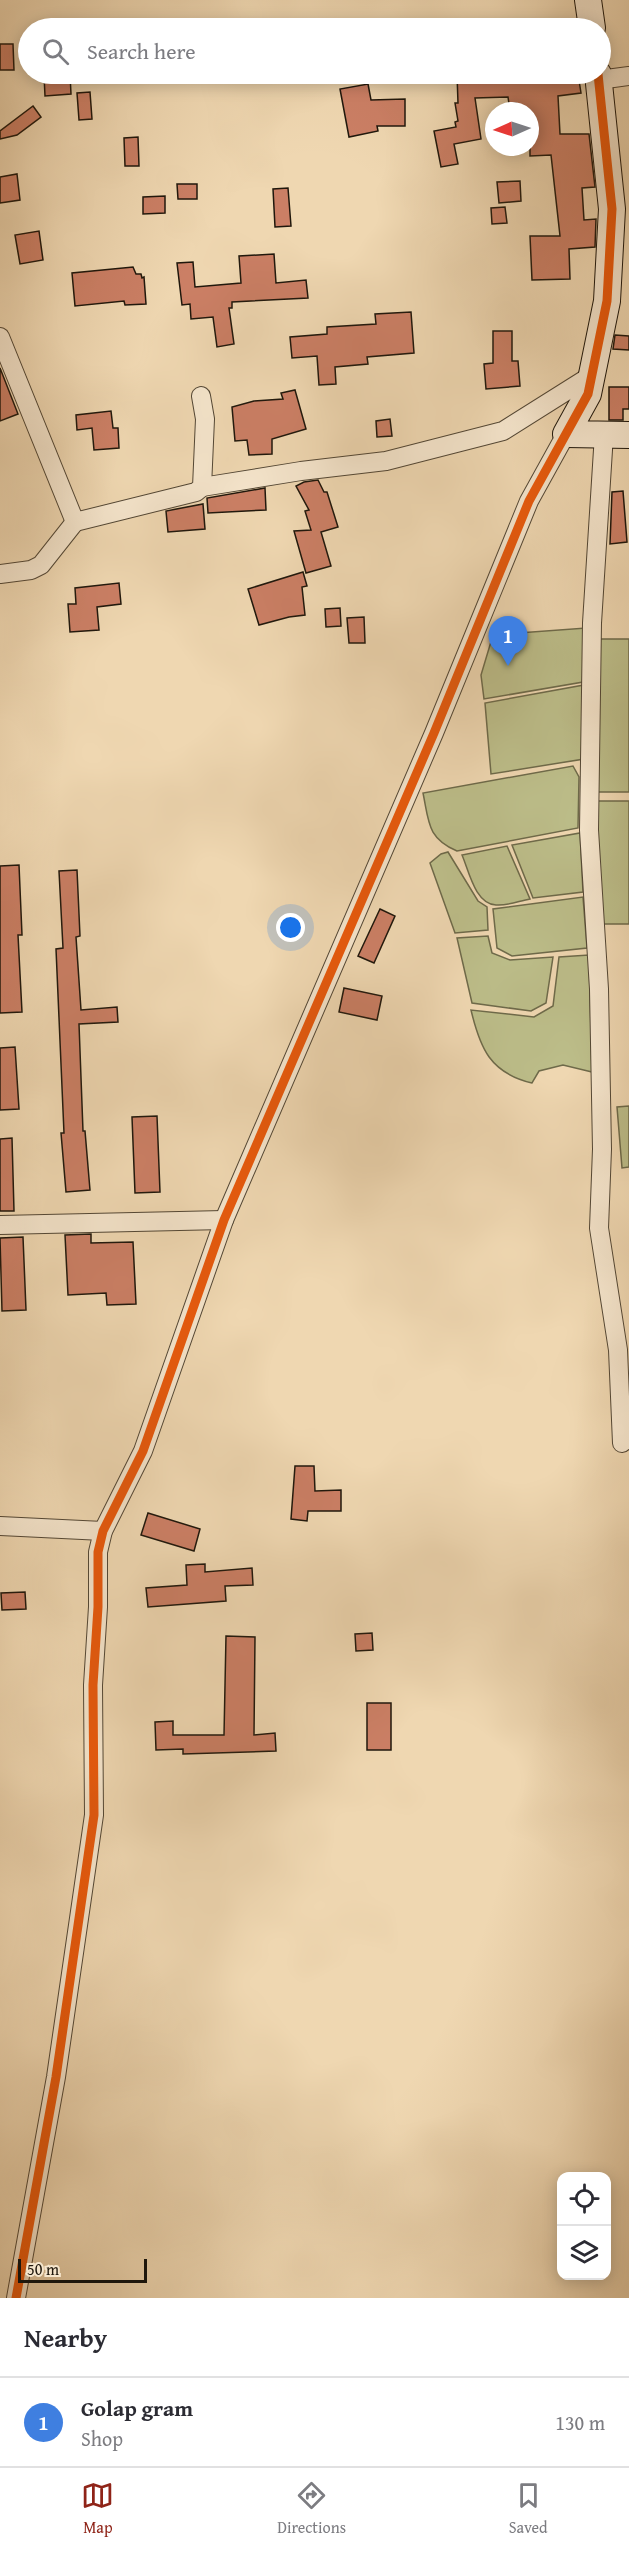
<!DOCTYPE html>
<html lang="en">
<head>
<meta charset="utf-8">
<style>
	:root { --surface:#fff; --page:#f2f2f3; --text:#2b2b33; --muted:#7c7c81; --line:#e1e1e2; --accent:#8f2418 }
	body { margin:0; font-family:"Gentium Book Plus",serif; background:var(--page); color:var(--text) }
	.controls { position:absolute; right:18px; bottom:18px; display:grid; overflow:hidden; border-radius:12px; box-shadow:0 3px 15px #0003 }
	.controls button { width:54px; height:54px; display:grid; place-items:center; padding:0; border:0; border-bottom:2px solid var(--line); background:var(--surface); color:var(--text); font:30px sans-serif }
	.compass { position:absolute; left:485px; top:102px; width:54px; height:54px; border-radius:50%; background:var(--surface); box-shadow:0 3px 15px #0003; rotate:267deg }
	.scale { position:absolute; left:18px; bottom:15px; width:129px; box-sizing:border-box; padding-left:6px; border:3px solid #1f170c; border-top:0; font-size:16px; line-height:21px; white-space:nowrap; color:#1f170c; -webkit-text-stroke:4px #f5e5cc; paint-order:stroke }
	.you { position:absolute; left:291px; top:928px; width:21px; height:21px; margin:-15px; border:4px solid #fff; border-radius:50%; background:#1a73e8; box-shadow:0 0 0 9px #1a73e833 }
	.badge { display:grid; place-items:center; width:39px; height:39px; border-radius:50%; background:var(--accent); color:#fff; font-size:20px; font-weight:700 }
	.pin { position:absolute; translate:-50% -50px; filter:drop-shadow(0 2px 3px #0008) }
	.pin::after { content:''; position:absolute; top:32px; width:21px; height:18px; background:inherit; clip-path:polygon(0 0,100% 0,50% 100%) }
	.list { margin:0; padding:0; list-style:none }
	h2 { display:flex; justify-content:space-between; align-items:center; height:78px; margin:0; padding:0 24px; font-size:26px }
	h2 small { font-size:20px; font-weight:400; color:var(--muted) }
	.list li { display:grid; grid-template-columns:39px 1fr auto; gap:18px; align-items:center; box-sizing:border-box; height:90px; padding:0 24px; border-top:2px solid var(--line) }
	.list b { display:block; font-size:22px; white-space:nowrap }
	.list p { margin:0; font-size:20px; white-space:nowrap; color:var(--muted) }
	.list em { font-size:20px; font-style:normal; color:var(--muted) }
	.icon { flex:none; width:33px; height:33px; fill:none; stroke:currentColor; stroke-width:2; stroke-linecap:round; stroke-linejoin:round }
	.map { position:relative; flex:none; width:629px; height:2298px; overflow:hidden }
	.search { position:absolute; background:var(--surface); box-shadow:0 3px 15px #0003; left:18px; right:18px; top:18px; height:66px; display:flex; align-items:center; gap:15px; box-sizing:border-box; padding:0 21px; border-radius:33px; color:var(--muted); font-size:22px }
	.sheet { height:168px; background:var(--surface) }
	nav { display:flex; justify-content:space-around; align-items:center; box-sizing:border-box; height:84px; border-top:2px solid var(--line); background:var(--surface); font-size:16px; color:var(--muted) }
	nav a { display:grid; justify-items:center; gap:3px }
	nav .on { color:var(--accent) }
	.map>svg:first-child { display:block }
	.green { fill:#bcbd89; stroke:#6e6a4a; stroke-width:1.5 }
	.building { fill:#cb7f65; stroke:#1f170c; stroke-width:1.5 }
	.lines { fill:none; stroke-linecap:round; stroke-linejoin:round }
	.street-casing { stroke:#534735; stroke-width:20 }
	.secondary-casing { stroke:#1f170c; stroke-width:28 }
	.street { stroke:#f5e5cc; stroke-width:18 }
	.secondary { stroke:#f5e5cc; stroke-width:26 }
	.cycleway-casing { stroke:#f5e5cc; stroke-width:13 }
	.cycleway { stroke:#e8590c; stroke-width:9 }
</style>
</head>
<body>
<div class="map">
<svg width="629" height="2298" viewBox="0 0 629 2298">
	<rect width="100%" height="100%" fill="#efd7b1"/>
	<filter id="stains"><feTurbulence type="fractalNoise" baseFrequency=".00333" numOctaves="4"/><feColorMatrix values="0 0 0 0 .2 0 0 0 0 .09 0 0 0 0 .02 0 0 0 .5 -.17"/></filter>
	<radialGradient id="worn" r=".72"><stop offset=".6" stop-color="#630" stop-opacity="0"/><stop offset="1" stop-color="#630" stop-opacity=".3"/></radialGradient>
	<g class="green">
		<path d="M586 628 583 682 484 699 481 675 493 635Z"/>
		<path d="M600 639H629V792H598Z"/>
		<path d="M584 685V759L491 774 485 703Z"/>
		<path d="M573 766 579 777 578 828 457 851C427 838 429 822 423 793Z"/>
		<path d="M596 801H629V924H600Z"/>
		<path d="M580 833 583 892 533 898 512 845Z"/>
		<path d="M507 846 530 899C519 901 507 906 496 905 475 904 469 871 462 855Z"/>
		<path d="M448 852 478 901 487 907 488 930 455 933 430 863 441 854Z"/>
		<path d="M583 897 587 948 512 956 497 948 493 909Z"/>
		<path d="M488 936 492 953 510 960 553 957 546 1003 531 1011 472 1003 457 938Z"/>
		<path d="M589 955 592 1072 563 1065 539 1071 532 1083C490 1073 480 1048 471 1010L534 1017 553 1006 559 957Z"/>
		<path d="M629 1106V1167L622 1168 617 1107Z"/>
	</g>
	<g class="building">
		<path d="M0 44H13L14 70H0Z"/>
		<path d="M70 74 71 94 45 96 44 75Z"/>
		<path d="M457 74H515V82L578 74 581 93 558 96 560 134H589L595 187 582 188 584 220 596 219 595 247 569 249 570 279 532 280 530 236H560L551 155 530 156V111H518L516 103 509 104 508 97 475 98 481 139 454 144 458 164 441 167 434 131 456 127 455 122 458 121 455 103H458Z"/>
		<path d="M368 84 371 100 405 99V126H377L378 131 349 137 340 89Z"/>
		<path d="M90 92 92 119 79 120 77 93Z"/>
		<path d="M33 106 41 117 17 135 0 139V131Z"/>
		<path d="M138 137 139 166H125L124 138Z"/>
		<path d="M17 174 20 200 0 203V177Z"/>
		<path d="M520 181 521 201 499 203 497 182Z"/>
		<path d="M177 184H197V199H178Z"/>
		<path d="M288 188 291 226 275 227 273 189Z"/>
		<path d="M165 196V213L143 214V197Z"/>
		<path d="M505 207 507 223 492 224 491 208Z"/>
		<path d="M39 231 43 260 20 264 15 235Z"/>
		<path d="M274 254 276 283 306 280 308 298 232 302V308H229L234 344 217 347 213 317 191 319 190 304 182 305 177 263 193 262 195 287 241 283 239 256Z"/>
		<path d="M133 267 136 274H141L142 278 144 277 146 304 125 305 124 301 75 306 72 273Z"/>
		<path d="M411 312 414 353 367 357 368 364 335 367 336 384 319 385 317 356 292 358 290 337 327 334V327L376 324 375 314Z"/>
		<path d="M493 331H512V361H518L520 386 486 389 484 364 493 363Z"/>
		<path d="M615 335 629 336V350L613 349Z"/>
		<path d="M0 368 18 414 0 421Z"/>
		<path d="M609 387H629V409H623V420H609Z"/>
		<path d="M295 390 306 429 272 439V454L249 455 247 440 235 441 232 407 254 401 283 399 281 393Z"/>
		<path d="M111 411 113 428H118L119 448 94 450 92 428 77 430 76 415Z"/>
		<path d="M390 419 392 436 377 437 376 421Z"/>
		<path d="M318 480 324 492H327L338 527 321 532 331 566 306 573 294 531 311 530 305 511 309 510 296 486 304 482Z"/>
		<path d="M265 488 266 510 208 513 207 498Z"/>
		<path d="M623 491 627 542 610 544 612 492Z"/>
		<path d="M203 504 205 529 168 532 166 511Z"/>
		<path d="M303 572 307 586 302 587 305 615 289 617 259 625 248 589Z"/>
		<path d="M119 583 121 604 97 607 99 630 70 632 68 604H76L75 588Z"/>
		<path d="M340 608 341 626 326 627 325 609Z"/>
		<path d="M364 617 365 643H349L347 618Z"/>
		<path d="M19 865 22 935H18L22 1012 0 1013V866Z"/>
		<path d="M77 870 80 936 76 937 81 1010 117 1007 118 1022 79 1024 83 1131H85L90 1190 66 1192 61 1133H64L56 949 63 948 59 871Z"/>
		<path d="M380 909 395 916 374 963 358 956Z"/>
		<path d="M344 988 382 996 377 1020 339 1012Z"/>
		<path d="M15 1047 19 1109 0 1110V1048Z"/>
		<path d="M157 1116 160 1192 135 1193 132 1117Z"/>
		<path d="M12 1138 14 1211H0V1139Z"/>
		<path d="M91 1234V1243L133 1242 136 1304 107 1305 106 1293 68 1295 65 1235Z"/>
		<path d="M23 1237 26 1310 2 1311 0 1238Z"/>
		<path d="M295 1466H314L315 1491 341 1490V1511H308L307 1521 291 1519Z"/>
		<path d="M148 1513 200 1529 194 1551 141 1535Z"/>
		<path d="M205 1564V1572L252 1568 253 1585 225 1586 226 1601 148 1607 146 1588 187 1585 186 1565Z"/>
		<path d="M25 1592 26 1609 2 1610 1 1593Z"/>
		<path d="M372 1633 373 1650 356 1651 355 1634Z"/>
		<path d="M226 1636 255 1637 254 1735 275 1733 276 1751 183 1754V1749L156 1750 155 1722 173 1721V1735H224Z"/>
		<rect x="367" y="1703" width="24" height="47"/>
	</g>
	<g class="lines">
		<defs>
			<g id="street">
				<path d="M599 80 629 76"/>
				<path d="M0 337 75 522 196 492 202 487 205 419 201 396"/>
				<path d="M604 434 592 623 589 830 599 989 602 1149 599 1228 618 1350 622 1443"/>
				<path d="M202 487 301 471 386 461 503 431 592 375"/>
				<path d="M0 574 31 570 41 565 75 522"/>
				<path d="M0 1225 224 1220"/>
				<path d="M0 1526 103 1531"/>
				<path d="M16 2298 56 2077 94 1815 93 1685 98 1607V1552L103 1531 143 1451 224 1220 434 733 529 501 566 434"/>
			</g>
			<g id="secondary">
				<path d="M588 0 592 28"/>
				<path d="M598 74 612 209 607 301 588 394 566 434 629 435"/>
			</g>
		</defs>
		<use href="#street" class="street-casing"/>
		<use href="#secondary" class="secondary-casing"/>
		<use href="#street" class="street"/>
		<use href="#secondary" class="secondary"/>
		<defs>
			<path id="cycleway" d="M16 2298 56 2077 94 1815 93 1685 98 1607V1552L103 1531 143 1451 224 1220 434 733 529 501 588 394 607 301 612 209 598 74"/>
		</defs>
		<use href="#cycleway" class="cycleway-casing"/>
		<use href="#cycleway" class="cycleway"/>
	</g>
	<rect width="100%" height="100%" filter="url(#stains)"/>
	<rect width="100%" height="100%" fill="url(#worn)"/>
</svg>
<div class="controls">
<button><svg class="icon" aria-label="locate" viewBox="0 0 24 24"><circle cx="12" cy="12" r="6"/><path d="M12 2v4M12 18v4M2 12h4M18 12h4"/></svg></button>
<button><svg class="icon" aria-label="layers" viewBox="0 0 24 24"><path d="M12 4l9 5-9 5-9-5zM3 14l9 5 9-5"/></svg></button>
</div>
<svg class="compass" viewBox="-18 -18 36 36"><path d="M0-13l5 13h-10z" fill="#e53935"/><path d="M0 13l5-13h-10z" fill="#7c7c81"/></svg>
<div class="scale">50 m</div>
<div class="you"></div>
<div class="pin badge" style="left:508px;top:666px;background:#3f7fe0">1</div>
<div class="search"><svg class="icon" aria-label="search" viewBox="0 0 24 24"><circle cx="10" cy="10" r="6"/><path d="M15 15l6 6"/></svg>Search here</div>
</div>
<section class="sheet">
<h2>Nearby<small></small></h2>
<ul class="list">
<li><span class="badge" style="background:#3f7fe0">1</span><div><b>Golap gram</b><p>Shop</p></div><em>130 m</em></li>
</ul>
</section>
<nav>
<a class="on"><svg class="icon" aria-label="map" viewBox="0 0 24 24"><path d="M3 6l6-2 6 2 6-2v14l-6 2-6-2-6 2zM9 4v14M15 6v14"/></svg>Map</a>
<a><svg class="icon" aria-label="directions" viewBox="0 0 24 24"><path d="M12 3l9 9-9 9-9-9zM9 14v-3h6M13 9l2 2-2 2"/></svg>Directions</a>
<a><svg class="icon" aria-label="saved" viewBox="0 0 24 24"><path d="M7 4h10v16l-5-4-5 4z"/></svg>Saved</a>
</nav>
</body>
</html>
